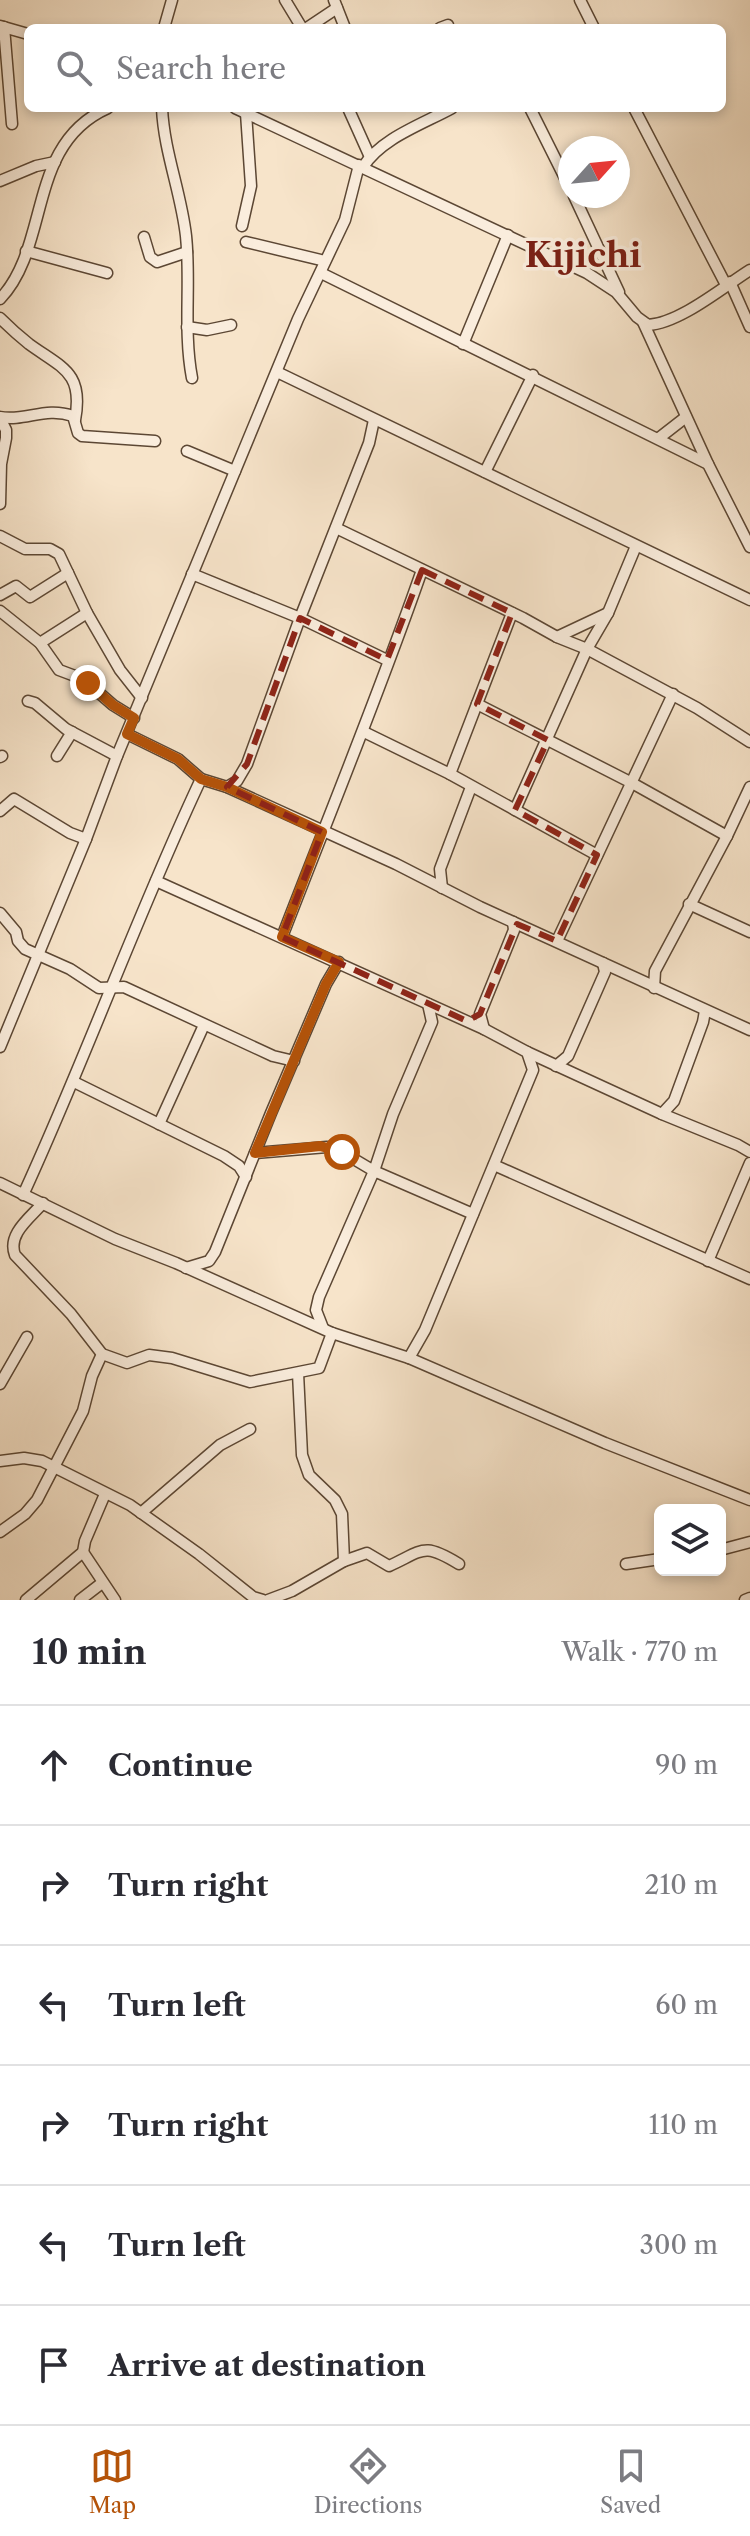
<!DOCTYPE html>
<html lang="en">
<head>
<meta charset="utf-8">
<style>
	:root { --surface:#fff; --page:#f2f2f3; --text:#2b2b33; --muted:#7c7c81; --line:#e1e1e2; --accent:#b45309 }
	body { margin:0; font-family:"Libre Caslon Text",serif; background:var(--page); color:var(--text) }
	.controls { position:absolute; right:24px; bottom:24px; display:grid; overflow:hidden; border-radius:12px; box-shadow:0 4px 12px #0003 }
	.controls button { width:72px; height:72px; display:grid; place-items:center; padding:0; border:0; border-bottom:2px solid var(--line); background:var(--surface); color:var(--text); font:40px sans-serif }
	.compass { position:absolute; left:558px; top:136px; width:72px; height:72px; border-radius:50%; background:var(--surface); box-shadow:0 4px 12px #0003; rotate:63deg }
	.stop { position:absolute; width:24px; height:24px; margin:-18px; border:6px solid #b45309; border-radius:50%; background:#fff }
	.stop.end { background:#b45309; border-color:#fff; box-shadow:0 2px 8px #0008 }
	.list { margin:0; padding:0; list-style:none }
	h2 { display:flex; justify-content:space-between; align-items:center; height:104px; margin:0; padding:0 32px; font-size:34px }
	h2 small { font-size:26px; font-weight:400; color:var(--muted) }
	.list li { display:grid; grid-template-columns:52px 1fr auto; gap:24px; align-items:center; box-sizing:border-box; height:120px; padding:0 32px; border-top:2px solid var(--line) }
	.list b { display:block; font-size:30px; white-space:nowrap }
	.list em { font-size:26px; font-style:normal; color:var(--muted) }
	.icon { flex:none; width:44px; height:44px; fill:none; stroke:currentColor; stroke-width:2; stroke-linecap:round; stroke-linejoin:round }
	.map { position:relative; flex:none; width:750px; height:1600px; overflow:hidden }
	.search { position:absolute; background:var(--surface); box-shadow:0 4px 12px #0003; left:24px; right:24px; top:24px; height:88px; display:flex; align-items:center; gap:20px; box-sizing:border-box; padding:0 28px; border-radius:12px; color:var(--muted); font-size:30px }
	.sheet { height:824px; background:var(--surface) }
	nav { display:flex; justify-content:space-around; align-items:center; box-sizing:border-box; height:112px; border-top:2px solid var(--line); background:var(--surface); font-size:22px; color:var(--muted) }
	nav a { display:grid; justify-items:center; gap:4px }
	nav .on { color:var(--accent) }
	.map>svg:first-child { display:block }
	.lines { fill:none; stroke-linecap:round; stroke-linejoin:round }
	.minor-casing { stroke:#5c4734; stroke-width:13 }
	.minor { stroke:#faeddd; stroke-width:10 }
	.route { stroke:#b45309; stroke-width:10 }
	.marked { fill:none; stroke:#8f2418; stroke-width:6; stroke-dasharray:16 10; stroke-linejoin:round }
	.labels { text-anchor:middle; stroke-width:7; stroke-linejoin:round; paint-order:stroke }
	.district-label { font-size:34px; font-weight:bold; fill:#7a1f14; stroke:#faeddd }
</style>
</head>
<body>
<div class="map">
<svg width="750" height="1600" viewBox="0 0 750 1600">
	<rect width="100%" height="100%" fill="#f7e4ca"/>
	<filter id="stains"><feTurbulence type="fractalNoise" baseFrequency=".0025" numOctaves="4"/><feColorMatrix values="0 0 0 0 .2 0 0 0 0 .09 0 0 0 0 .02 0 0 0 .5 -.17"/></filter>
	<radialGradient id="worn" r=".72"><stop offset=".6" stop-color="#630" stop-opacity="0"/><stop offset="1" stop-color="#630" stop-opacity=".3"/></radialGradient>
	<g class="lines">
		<defs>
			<g id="minor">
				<path d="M285 0 302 28"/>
				<path d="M334 0 345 28"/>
				<path d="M580 0 594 28"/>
				<path d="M0 26 28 34"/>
				<path d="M4 27 12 124"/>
				<path d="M164 28 172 0"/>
				<path d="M307 28 337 8"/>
				<path d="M440 28 448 25"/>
				<path d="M162 108C164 152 181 192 186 236 191 283 183 330 192 378"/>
				<path d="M235 108 587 273 616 292 637 317 648 325C680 323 723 287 750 270"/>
				<path d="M348 108 370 157"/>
				<path d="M530 108 570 188"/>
				<path d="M634 108 726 285"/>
				<path d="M363 167C381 138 423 124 452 108"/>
				<path d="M0 181 36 166 55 162"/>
				<path d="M574 196 619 292"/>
				<path d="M242 226 251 186 246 113"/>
				<path d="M144 237 150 257 157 262 187 252"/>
				<path d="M246 242 325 261"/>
				<path d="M26 251 107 273"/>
				<path d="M321 273 708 464"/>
				<path d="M730 282 750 327"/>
				<path d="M0 299C51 246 26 144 108 108"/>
				<path d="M0 318C9 327 19 336 29 344 62 368 84 372 75 420"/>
				<path d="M643 322 708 464 750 547"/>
				<path d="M187 327 207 330 231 325"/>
				<path d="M463 344 508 235"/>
				<path d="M277 372 750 600"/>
				<path d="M0 417C25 422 45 406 73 416L78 433 82 436 155 441"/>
				<path d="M0 418 6 430V438L1 464 0 504"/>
				<path d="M659 438 686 417"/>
				<path d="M187 451 235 471"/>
				<path d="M485 472 533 375"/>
				<path d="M336 528 523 618 557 637 587 649 697 708 750 742"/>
				<path d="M0 536 25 549H50L59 554 87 613 120 670 142 698"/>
				<path d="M192 574 300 618 387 660"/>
				<path d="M0 595 16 586 30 597 68 573"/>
				<path d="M0 611 40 643 59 670 83 679 113 705 134 718"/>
				<path d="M557 637 608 613"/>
				<path d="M40 643 87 613"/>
				<path d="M28 701 35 703 66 729 117 756"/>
				<path d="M477 704 632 783 727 836"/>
				<path d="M364 732 450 774 597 855"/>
				<path d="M127 734 178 759 201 779 227 787 396 864 480 907 750 1030"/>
				<path d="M57 756 72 732"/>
				<path d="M0 757 2 756"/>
				<path d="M450 774 512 613"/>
				<path d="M227 787 237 781 247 764 300 618 369 443 374 420"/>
				<path d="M515 810 587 649 608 613 636 546"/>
				<path d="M0 811 14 799 70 833 86 839"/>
				<path d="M156 881 484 1029 527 1052 533 1070 425 1330 409 1358"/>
				<path d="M442 888 440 869 471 787"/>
				<path d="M689 904 750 932"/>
				<path d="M0 913 16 932 18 941 25 949 70 969 99 988 124 987 273 1056 294 1061"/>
				<path d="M282 937C329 815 379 694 422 570"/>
				<path d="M557 941 673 694"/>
				<path d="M654 988 655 971 727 836 750 787"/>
				<path d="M484 1029 480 1014 514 930 513 922"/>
				<path d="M0 1047 86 839 117 756 298 319 345 220 359 165"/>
				<path d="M527 1052 662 1114 738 1145 750 1152"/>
				<path d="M556 1066 568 1056 605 972 603 963"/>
				<path d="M74 1082 224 1156 239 1166 246 1177"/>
				<path d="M662 1114 674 1101 703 1022 705 1011"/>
				<path d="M159 1124 204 1025"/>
				<path d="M255 1153 327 1147 342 1152 374 1171 393 1114 432 1022 428 1004"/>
				<path d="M494 1165 750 1279"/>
				<path d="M0 1183 115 1239 176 1263 332 1333 409 1358 605 1443 750 1500"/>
				<path d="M23 1195C86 1058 137 915 201 779"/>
				<path d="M43 1203C30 1218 7 1234 15 1255L71 1314 102 1354 127 1363 149 1355 172 1358 250 1382 319 1368 332 1333"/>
				<path d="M708 1261 750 1163"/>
				<path d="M186 1268 209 1261 215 1252 271 1113 326 984 339 962"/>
				<path d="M323 1328 316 1310 319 1297 374 1171 473 1214"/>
				<path d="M0 1384 27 1337"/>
				<path d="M0 1461 24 1458 42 1461 130 1505 199 1554 253 1597 263 1600"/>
				<path d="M141 1513 220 1445 250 1429"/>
				<path d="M0 1532 25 1514 37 1500 83 1411 92 1376 102 1354"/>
				<path d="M720 1550 750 1542"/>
				<path d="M83 1552 115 1600"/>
				<path d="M344 1561 367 1553 389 1566C424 1550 423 1542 459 1564"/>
				<path d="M626 1564 660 1559"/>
				<path d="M26 1600 83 1552 85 1541 105 1494"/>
				<path d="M80 1600 102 1583"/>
				<path d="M268 1600 292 1591 344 1561 342 1514 335 1500 309 1475 302 1455 298 1373"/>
				<path d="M745 1600 750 1598"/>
			</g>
		</defs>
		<use href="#minor" class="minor-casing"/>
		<use href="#minor" class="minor"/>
	</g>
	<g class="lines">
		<path class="route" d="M88 683 113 705 134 718 127 734 178 759 201 779 227 787 322 832 282 937 339 962 326 984 255 1153 320 1146 342 1152"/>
	</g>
	<path class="marked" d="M422 570 512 613 477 704 548 740 515 810 597 855 557 941 517 924 480 1014 467 1021 282 937 322 832 227 787 247 764 300 618 387 660Z"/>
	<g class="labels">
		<g class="district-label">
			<text x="583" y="267">Kijichi</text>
		</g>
	</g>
	<rect width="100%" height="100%" filter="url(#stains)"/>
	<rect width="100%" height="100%" fill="url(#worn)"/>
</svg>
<div class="controls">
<button><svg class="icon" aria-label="layers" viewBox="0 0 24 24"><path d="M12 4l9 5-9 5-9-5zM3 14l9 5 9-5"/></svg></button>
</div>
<svg class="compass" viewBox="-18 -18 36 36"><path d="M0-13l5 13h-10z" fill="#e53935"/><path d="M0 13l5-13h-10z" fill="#7c7c81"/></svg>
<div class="stop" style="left:342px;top:1152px"></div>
<div class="stop end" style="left:88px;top:683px"></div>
<div class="search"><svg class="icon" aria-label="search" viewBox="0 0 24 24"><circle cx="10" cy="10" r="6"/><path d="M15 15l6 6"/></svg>Search here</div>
</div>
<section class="sheet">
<h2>10 min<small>Walk · 770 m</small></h2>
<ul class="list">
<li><svg class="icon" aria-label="ahead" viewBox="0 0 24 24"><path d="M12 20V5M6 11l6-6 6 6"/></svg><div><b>Continue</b></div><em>90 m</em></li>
<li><svg class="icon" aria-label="right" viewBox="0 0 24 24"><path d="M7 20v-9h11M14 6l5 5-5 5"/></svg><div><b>Turn right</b></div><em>210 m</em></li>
<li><svg class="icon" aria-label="left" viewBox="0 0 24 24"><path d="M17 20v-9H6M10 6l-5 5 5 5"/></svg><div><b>Turn left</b></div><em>60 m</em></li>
<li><svg class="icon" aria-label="right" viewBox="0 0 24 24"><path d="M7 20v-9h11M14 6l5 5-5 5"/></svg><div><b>Turn right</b></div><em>110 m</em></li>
<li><svg class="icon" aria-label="left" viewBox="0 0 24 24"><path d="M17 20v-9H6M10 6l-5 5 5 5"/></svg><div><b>Turn left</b></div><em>300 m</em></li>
<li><svg class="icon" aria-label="arrive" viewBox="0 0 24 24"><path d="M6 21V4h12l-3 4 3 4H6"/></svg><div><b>Arrive at destination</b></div></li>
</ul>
</section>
<nav>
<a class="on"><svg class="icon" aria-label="map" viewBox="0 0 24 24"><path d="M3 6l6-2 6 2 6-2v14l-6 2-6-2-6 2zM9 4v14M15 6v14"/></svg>Map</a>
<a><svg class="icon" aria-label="directions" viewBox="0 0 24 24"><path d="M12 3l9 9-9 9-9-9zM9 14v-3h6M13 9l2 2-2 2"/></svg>Directions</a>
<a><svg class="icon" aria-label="saved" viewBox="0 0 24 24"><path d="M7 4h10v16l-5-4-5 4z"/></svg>Saved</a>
</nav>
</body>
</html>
